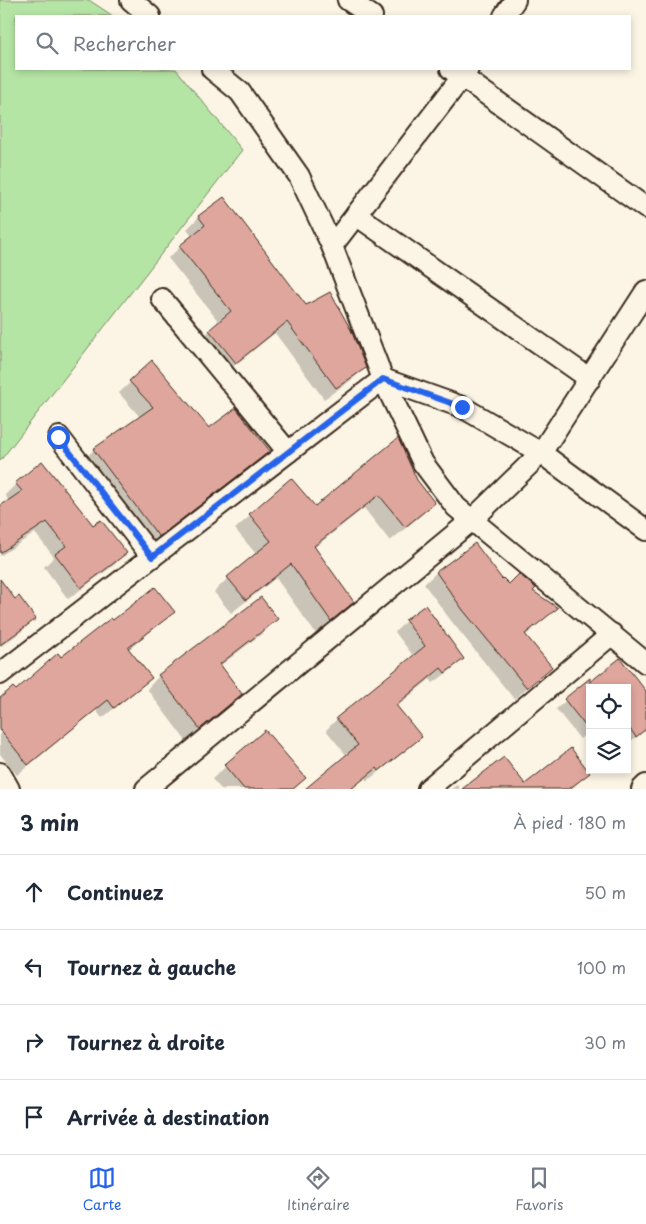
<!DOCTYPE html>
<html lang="fr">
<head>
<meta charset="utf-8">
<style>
	:root { --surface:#fff; --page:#f6f6f7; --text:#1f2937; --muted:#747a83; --line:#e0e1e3; --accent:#2563eb }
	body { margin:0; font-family:"Playpen Sans",sans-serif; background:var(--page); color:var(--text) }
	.controls { position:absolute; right:15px; bottom:15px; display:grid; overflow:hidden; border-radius:0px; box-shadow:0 2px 8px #0003 }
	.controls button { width:45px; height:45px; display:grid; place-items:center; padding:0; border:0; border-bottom:1px solid var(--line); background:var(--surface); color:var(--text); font:25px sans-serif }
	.stop { position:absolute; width:15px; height:15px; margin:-11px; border:4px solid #2563eb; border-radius:50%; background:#fff }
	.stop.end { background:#2563eb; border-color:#fff; box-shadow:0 1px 5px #0008 }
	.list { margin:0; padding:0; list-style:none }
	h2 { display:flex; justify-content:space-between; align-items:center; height:65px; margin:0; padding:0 20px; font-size:21px }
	h2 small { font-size:16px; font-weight:400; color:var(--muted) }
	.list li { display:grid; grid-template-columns:32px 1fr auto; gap:15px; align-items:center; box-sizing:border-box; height:75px; padding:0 20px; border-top:1px solid var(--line) }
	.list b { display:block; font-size:19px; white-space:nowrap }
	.list em { font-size:16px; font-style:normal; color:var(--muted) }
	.icon { flex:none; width:28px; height:28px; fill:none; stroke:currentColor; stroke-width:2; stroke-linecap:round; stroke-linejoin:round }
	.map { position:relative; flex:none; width:646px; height:789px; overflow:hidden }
	.search { position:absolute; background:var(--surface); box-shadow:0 2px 8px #0003; left:15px; right:15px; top:15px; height:55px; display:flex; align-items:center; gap:12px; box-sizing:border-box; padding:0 18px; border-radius:0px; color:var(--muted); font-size:19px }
	.sheet { height:365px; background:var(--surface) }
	nav { display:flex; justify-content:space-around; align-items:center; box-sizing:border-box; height:70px; border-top:1px solid var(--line); background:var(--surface); font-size:14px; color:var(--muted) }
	nav a { display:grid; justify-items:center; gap:2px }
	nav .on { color:var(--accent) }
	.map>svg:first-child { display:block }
	.green { fill:#b5e5a5; stroke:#788862 }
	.shadow { fill:#0003 }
	.building { fill:#dfa69d; stroke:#3b2a1e }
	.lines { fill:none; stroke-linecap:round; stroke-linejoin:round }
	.street-casing { stroke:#3b2a1e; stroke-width:24 }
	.street { stroke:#fcf5e5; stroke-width:20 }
	.route { stroke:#2563eb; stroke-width:6 }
</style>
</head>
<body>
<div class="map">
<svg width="646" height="789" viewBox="0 0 646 789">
	<rect width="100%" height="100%" fill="#fcf5e5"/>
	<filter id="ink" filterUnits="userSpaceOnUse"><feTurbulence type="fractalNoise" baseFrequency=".02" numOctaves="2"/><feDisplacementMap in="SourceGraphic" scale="10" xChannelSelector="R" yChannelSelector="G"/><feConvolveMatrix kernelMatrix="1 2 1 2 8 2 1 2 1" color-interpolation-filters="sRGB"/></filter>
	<g filter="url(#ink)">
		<path class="green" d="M0 0H89L113 16H16V69H176L242 150 0 461Z"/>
		<g class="shadow">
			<path d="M224 198 306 307 364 367 353 379 324 399 275 333 224 374 198 342 219 322 168 258 193 236 187 229 199 217Z"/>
			<path d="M152 362 209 429 268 451 257 462 147 547 82 461 94 450 140 417 119 393Z"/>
			<path d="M291 480 315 507 416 481 434 503 419 517 390 541 364 508 314 548 353 602 316 634 276 578 231 613 214 592 228 578 257 555 235 529Z"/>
			<path d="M16 484 93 527 125 553 114 565 68 599 44 567 54 557 35 533 0 556V508L9 501 5 495Z"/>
			<path d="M436 573 502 580 508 586 531 591 556 608 525 636 551 667 514 699 452 622 424 584Z"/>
			<path d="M0 581 14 601 35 619 22 631 0 647Z"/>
			<path d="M173 612 162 622 128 650 150 678 139 689 102 718 96 710 17 775 0 754V699L15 692 112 622Z"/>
			<path d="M277 619 264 632 220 666 240 694 228 707 186 741 147 689 159 676Z"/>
			<path d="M406 621 462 659 451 670 433 683 430 679 396 707 420 736 409 748 367 781 365 778 352 789H308L347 756 326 730 337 719 414 657 395 632Z"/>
			<path d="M619 660 646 693V734L644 731 627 744V688H590V731L580 739 556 709 588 682 590 684Z"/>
			<path d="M265 732 304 778 294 789H221L212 779Z"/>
			<path d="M588 773 571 789H464L525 786Z"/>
			<path d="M457 785 460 789H451Z"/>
		</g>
		<g class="building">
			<path d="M224 197 306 305 330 292 351 330 366 368 336 388 287 322 236 363 209 330 231 311 179 246 205 225 198 216Z"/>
			<path d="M152 360 209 428 236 408 270 451 159 537 93 449 153 407 129 381Z"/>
			<path d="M398 438 417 480 435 503 405 527 379 495 314 546 354 602 331 621 291 564 246 600 227 577 271 541 249 514 291 478 315 506Z"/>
			<path d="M42 461 93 525 101 520 127 553 81 588 55 554 66 546 47 522 0 553V506L22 491 15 483Z"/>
			<path d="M475 543 502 579 503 578 509 584 519 574 536 588 533 591 558 608 525 634 552 667 527 688 463 610 436 572Z"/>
			<path d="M0 579 15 599 19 596 36 619 0 645Z"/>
			<path d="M155 587 175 612 128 648 152 678 114 708 108 700 28 765 0 730V698L13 687 16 690 58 653 61 657 111 618 113 620Z"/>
			<path d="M261 597 278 619 220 664 242 694 200 729 158 675Z"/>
			<path d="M425 605 464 659 445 673 441 668 396 705 422 737 379 771 377 768 351 789H305L358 745 336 718 425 646 405 620Z"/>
			<path d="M620 658 646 691V729L636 737 627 725V688H590V732L564 699 590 678V682Z"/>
			<path d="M265 730 306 778 293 789H244L224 765Z"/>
			<path d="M571 748 590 773 569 789H462L504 757 525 784Z"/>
		</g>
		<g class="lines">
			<defs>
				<g id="street">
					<path d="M131 0 150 16"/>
					<path d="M348 0 372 16"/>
					<path d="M504 16 515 0"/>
					<path d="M212 69 240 92 299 176 332 246 383 379 423 463 456 507 646 663"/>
					<path d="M451 69 646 208"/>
					<path d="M356 215 590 379"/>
					<path d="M332 246 468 69"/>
					<path d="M162 299 288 452"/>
					<path d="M59 437 152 557"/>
					<path d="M0 674 383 379 462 407 541 453 646 530"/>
					<path d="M0 773 9 789"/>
					<path d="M146 789 472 520 541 453 646 291"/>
					<path d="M428 789 612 634"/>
					<path d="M642 789 646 785"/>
				</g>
			</defs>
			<use href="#street" class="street-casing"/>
			<use href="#street" class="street"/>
		</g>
	</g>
	<g class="lines" filter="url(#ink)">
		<path class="route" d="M58 437 152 557 383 379 462 407"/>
	</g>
</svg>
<div class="controls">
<button><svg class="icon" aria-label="locate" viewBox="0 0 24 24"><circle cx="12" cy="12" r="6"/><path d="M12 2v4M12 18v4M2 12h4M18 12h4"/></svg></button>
<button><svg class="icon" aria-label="layers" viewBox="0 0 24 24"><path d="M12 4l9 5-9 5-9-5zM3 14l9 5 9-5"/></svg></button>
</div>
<div class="stop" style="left:58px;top:437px"></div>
<div class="stop end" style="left:462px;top:407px"></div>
<div class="search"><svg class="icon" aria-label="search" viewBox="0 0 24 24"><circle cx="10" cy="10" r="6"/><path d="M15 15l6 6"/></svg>Rechercher</div>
</div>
<section class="sheet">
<h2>3 min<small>À pied · 180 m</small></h2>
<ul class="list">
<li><svg class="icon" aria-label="ahead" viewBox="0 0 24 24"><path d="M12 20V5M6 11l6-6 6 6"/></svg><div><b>Continuez</b></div><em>50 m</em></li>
<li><svg class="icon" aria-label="left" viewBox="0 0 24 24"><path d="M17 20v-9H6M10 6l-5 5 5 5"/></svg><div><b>Tournez à gauche</b></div><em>100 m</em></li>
<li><svg class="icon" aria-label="right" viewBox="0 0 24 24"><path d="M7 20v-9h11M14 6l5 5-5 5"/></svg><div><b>Tournez à droite</b></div><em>30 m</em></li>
<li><svg class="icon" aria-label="arrive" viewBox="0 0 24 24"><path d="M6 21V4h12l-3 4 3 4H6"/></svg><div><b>Arrivée à destination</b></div></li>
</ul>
</section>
<nav>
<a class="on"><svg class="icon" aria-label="map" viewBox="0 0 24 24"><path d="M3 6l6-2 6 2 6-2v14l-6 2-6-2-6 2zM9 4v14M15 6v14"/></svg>Carte</a>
<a><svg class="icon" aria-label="directions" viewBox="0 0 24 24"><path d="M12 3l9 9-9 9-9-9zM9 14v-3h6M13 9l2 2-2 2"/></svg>Itinéraire</a>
<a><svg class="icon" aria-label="saved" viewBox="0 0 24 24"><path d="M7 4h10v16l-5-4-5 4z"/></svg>Favoris</a>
</nav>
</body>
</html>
